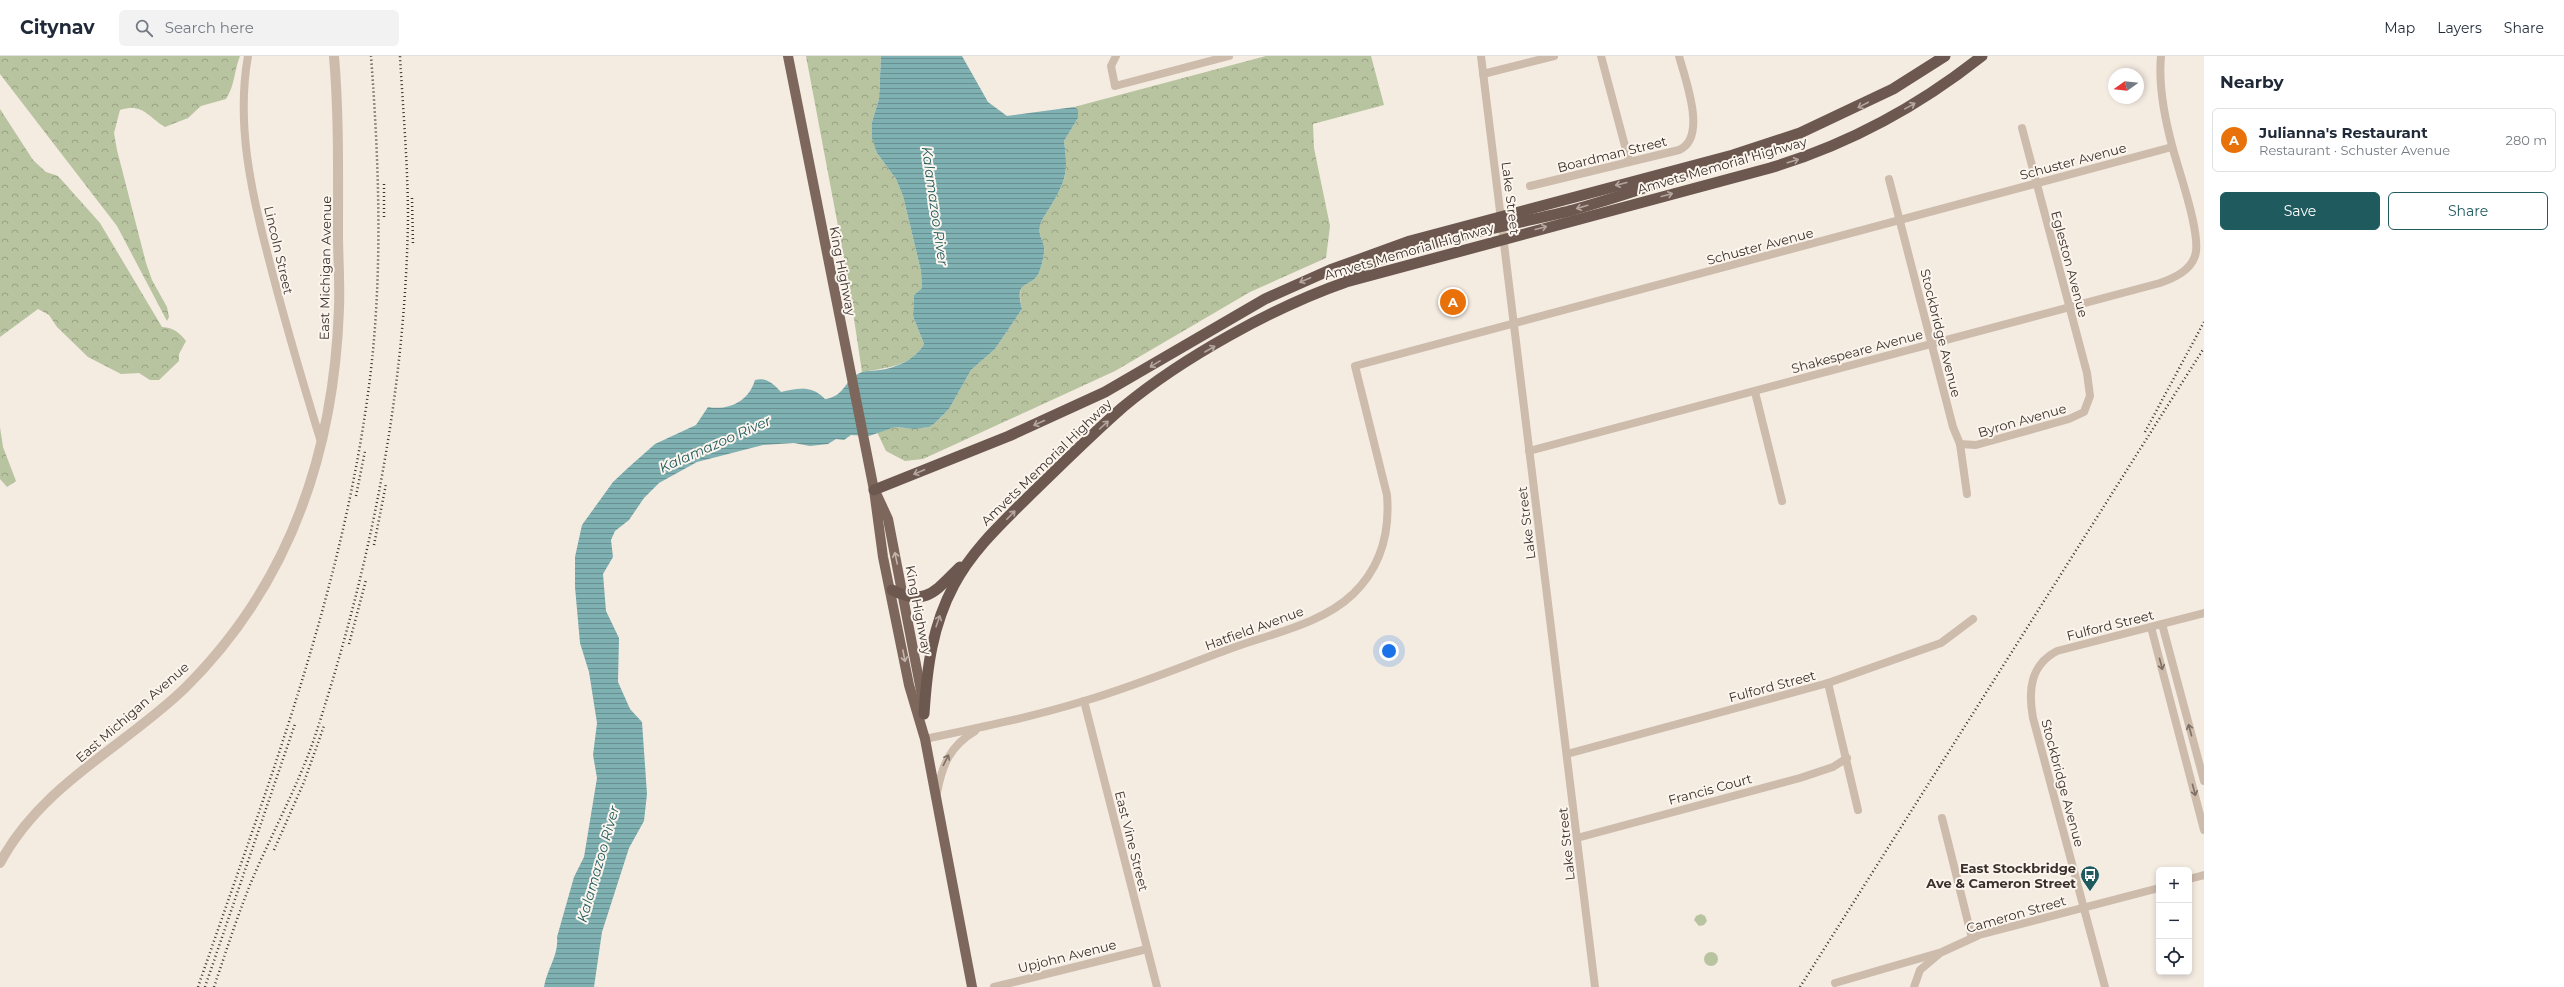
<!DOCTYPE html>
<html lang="en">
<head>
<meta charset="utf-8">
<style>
	:root { --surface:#fff; --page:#f2f2f3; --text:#1f2937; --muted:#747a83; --line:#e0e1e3; --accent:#1f5a5e }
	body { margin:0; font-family:Montserrat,sans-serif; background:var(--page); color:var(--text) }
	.controls { position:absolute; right:12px; bottom:12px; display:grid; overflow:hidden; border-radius:6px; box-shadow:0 2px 6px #0003 }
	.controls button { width:36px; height:36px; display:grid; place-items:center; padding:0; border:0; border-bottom:1px solid var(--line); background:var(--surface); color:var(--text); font:20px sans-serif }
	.compass { position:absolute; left:2108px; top:12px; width:36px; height:36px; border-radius:50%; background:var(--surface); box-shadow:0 2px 6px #0003; rotate:255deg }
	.you { position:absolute; left:1389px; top:595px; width:14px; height:14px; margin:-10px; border:3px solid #fff; border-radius:50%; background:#1a73e8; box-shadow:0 0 0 6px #1a73e833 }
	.badge { display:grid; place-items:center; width:26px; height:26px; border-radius:50%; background:var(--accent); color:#fff; font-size:13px; font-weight:700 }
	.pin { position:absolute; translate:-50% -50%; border:2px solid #fff; box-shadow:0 1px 4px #0006 }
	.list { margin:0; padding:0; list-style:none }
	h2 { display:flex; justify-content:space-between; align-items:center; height:52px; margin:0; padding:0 16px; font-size:17px }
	h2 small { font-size:13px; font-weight:400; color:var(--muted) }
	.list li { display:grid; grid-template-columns:26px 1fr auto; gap:12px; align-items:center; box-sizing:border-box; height:64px; margin:0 8px 8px; padding:0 8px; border:1px solid var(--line); border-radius:6px }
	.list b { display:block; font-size:15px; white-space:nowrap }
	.list p { margin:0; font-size:13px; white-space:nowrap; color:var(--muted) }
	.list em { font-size:13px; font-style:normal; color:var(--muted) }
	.actions { display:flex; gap:8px; padding:12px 16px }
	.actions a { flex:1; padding:9px 0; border:1px solid var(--accent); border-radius:6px; text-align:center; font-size:14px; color:var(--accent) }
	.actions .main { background:var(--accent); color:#fff }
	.icon { flex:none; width:22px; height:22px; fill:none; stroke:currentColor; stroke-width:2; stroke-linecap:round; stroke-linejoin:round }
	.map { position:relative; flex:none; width:2204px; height:931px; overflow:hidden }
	header { display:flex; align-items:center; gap:24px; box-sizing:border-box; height:56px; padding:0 20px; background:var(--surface); border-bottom:1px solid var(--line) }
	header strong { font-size:19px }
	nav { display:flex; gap:22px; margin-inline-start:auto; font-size:14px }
	.search { width:280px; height:36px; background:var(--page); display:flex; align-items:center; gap:10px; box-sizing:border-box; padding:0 14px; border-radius:6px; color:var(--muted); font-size:15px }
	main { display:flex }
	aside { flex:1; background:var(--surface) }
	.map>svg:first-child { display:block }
	.green { fill:#b8c4a0 }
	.forest { fill:url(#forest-crowns) }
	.water { fill:url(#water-rules) }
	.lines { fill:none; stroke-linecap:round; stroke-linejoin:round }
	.minor { stroke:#cdbbac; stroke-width:8 }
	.tertiary { stroke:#cdbbac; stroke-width:10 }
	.primary { stroke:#7d675c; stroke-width:10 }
	.trunk { stroke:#6c584f; stroke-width:11 }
	.rail { stroke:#3b302b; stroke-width:2.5; stroke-dasharray:1 3; stroke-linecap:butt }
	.oneway { stroke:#b4a69e }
	.oneway2 { stroke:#c2b5ac }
	.oneway3 { stroke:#7d6f65 }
	.labels { text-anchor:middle; stroke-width:4; stroke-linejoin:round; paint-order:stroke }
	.street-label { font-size:13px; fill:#3b302b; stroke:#fbf5ee }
	.poi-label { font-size:13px; font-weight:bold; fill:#3b302b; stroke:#fbf5ee; text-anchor:end }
	.water-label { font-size:14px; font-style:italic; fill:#1f5a5e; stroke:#fbf5ee }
</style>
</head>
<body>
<header>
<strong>Citynav</strong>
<div class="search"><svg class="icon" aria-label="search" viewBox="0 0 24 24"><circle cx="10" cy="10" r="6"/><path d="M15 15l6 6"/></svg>Search here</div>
<nav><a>Map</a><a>Layers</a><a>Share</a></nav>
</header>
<main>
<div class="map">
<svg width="2204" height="931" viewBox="0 0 2204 931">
	<defs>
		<pattern id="forest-crowns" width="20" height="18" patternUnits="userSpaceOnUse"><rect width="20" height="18" fill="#b8c4a0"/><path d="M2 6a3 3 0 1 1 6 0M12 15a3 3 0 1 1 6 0" fill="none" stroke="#97a083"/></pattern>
		<pattern id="water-rules" width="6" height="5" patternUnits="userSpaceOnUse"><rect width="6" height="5" fill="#7fb0b2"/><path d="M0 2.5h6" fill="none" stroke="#699091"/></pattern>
	</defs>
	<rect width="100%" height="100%" fill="#f4ebe1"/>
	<g class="green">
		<path d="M1701 858 1705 860 1707 865 1704 869 1699 870 1694 864 1696 860Z"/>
		<circle cx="1711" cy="903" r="7"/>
	</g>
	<g class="forest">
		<path d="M0 0H240C234 15 235 29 226 43L201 50 188 62 165 71C147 60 143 47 120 54L114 77 117 94 146 207 152 224 167 251 169 261 167 265 117 170 0 18Z"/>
		<path d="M806 0H881L879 43 872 66 877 97 896 123 903 140 921 215 922 232 914 239 913 260 924 288C911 311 884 312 862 316L848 223Z"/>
		<path d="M1266 0H1371L1384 49 1313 68 1314 92 1330 170 1326 202 1250 236 1115 315 923 403 905 405 886 395 877 376 895 371 915 373 928 371 935 367 949 353 971 314 995 293 1022 253C1014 219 1033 235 1040 214 1042 208 1045 197 1044 190 1042 183 1038 178 1040 170 1042 162 1048 155 1052 148 1067 123 1068 113 1064 85L1078 62V53L1074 51Z"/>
		<path d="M0 53 33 104 46 116 58 120 100 167 162 271C174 272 179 276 186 285L179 298V305L159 324H150L139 317 121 318 88 301 57 271 49 259 38 253 0 281Z"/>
		<path d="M0 371 3 391 16 425 7 431 0 423Z"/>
	</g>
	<path class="water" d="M881 0H962L988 46 1007 60 1074 51 1078 53V62L1064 85C1068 113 1067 123 1052 148 1048 155 1042 162 1040 170 1038 178 1042 183 1044 190 1045 197 1042 208 1040 214 1033 235 1013 220 1022 253L995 293 971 314 949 353 935 367 929 371 915 373 895 371 869 380 851 379 844 384 836 383 828 388 810 390 794 387 763 389 697 406 659 427 644 442 629 464 615 475 611 484 613 501 603 518 606 555 619 582 618 626 630 653 642 666 647 738 644 765 629 792 602 876 594 931H544C547 913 559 899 557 881L574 821 584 801 597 722 593 699 597 667 589 616 580 587 575 531V501L582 469 613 426 629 411 655 388 696 369 708 351C729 355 749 345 755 324 767 321 773 328 781 336 797 332 813 329 825 343 845 341 844 323 862 316 868 314 874 315 880 314 896 312 916 303 924 288L913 260 914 239 922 232 921 215 903 140 896 123 877 97 872 82V66L879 43Z"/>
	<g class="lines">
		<g class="minor">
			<path d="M248 0C236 67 251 135 268 200 284 263 302 324 321 386"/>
			<path d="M1116 0 1111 10 1115 30 1229 0"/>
			<path d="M1481 0 1595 931"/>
			<path d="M1601 0 1629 105"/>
			<path d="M1483 18 1554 0"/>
			<path d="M1889 123 1953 371 1960 388 1967 438"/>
			<path d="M1530 130 1679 94C1708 82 1685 23 1679 0"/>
			<path d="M1755 336 1782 445"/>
			<path d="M1960 388 1976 389 2069 363 2084 356 2090 340 2087 317 2022 72"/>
			<path d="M1529 395 2160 227C2174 222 2190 215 2195 200 2202 180 2179 116 2173 93 2165 64 2158 31 2161 0"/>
			<path d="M2162 568 2204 725"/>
			<path d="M2151 571 2204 774"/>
			<path d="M1828 627 1858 754"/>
			<path d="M1084 645 1157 931"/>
			<path d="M925 683C978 672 1032 661 1084 645 1135 630 1185 609 1235 591 1274 577 1323 567 1353 538 1381 511 1390 476 1387 439L1355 310 2172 91"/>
			<path d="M1567 698 1828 627 1941 587 1973 563"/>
			<path d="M937 737C942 709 950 690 975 675"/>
			<path d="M1942 762 1972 882"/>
			<path d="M1577 782 1800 722 1833 711 1847 702"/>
			<path d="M2189 823 2204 819"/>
			<path d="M1835 927 1942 896 1979 879 2159 832"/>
			<path d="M994 931 1147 893"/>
			<path d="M1914 931 1920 914 1939 898"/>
			<path d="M2105 931 2033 662C2028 635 2030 609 2057 595L2204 557"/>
		</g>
		<path class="tertiary" d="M0 807C41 729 124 691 185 632 290 528 334 397 339 252 340 227 338 202 338 177 338 118 339 59 334 0"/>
		<g class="primary">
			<path d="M788 0 874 434 883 501 909 629 925 683 972 931"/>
			<path d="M876 437 888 463 923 645"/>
		</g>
		<g class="trunk">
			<path d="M1348 222C1364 196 1536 164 1573 154 1611 143 1648 132 1685 117"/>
			<path d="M874 434 1009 380 1105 336 1265 243 1330 214 1410 185 1733 99 1800 77 1893 33 1945 0"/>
			<path d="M892 534C927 551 936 534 960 511"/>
			<path d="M924 658C927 612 932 570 954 529 972 494 1003 466 1030 439 1061 409 1091 379 1123 351 1182 302 1274 251 1346 226L1770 112C1847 89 1919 50 1982 0"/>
		</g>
		<g class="rail">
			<path d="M384 128V164"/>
			<path d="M412 142 413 190"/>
			<path d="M2145 376 2204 266"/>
			<path d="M356 440 365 395"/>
			<path d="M374 489 386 428"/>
			<path d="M349 588 366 524"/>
			<path d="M274 794 304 726 324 670"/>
			<path d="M198 931C267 731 344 533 370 322 383 215 379 107 371 0"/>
			<path d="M205 931 295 668"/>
			<path d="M214 931C227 893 239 854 255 817 276 769 302 722 318 671 371 507 405 337 408 164 408 109 403 54 400 0"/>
			<path d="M1800 931 2204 292"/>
		</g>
	</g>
	<defs><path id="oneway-shaft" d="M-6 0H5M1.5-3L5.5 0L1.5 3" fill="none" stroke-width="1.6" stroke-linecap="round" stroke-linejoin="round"/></defs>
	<g class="oneway">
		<use href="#oneway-shaft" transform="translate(1863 49) rotate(152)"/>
		<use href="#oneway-shaft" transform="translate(1910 50) rotate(-29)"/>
		<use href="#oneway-shaft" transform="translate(1793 105) rotate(-17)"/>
		<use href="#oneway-shaft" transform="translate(1621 128) rotate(166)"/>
		<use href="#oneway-shaft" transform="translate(1667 139) rotate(-15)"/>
		<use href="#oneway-shaft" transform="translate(1582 151) rotate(164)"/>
		<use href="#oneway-shaft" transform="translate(1541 172) rotate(-15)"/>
		<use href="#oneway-shaft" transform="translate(1305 224) rotate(157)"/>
		<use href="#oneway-shaft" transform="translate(1210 293) rotate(-30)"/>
		<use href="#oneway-shaft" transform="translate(1155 308) rotate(148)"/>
		<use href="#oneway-shaft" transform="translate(1039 367) rotate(156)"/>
		<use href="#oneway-shaft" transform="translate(1104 369) rotate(-42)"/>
		<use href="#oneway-shaft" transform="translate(919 416) rotate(157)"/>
		<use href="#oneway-shaft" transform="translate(1011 459) rotate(-46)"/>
		<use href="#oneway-shaft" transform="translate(938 565) rotate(-71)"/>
	</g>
	<g class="oneway2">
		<use href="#oneway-shaft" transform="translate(896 502) rotate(-102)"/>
		<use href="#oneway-shaft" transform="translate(904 600) rotate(79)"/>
	</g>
	<g class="oneway3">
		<use href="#oneway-shaft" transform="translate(2161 608) rotate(75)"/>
		<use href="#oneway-shaft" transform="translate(2190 674) rotate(-105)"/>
		<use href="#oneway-shaft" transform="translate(946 704) rotate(-63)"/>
		<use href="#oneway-shaft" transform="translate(2194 734) rotate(75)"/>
	</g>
	<defs>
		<symbol id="bus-pin" viewBox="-11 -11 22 30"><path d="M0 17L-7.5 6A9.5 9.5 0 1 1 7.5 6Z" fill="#1f5a5e" stroke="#fbf5ee"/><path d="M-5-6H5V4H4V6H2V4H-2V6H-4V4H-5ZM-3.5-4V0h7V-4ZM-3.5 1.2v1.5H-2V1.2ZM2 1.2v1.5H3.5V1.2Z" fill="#fff"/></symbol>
	</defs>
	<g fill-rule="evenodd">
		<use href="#bus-pin" x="2079" y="808" width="22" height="30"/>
	</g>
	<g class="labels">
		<g class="street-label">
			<text transform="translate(1612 98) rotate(-14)" y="5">Boardman Street</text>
			<text transform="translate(2073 105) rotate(-15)" y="5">Schuster Avenue</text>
			<text transform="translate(1722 109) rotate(-16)" y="5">Amvets Memorial Highway</text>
			<text transform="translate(1511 142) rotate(83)" y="5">Lake Street</text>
			<text transform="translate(1760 190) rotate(-15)" y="5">Schuster Avenue</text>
			<text transform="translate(279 194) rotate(77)" y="5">Lincoln Street</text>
			<text transform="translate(1409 195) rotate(-16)" y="5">Amvets Memorial Highway</text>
			<text transform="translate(2070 208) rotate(75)" y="5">Egleston Avenue</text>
			<text transform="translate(325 212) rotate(-89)" y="5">East Michigan Avenue</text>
			<text transform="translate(843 215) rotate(79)" y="5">King Highway</text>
			<text transform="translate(1941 277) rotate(76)" y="5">Stockbridge Avenue</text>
			<text transform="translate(1857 295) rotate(-15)" y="5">Shakespeare Avenue</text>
			<text transform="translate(2022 364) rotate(-16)" y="5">Byron Avenue</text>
			<text transform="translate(1046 406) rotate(-44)" y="5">Amvets Memorial Highway</text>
			<text transform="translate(1526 467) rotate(-97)" y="5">Lake Street</text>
			<text transform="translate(919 554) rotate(79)" y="5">King Highway</text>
			<text transform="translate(2110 569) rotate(-14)" y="5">Fulford Street</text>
			<text transform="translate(1254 572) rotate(-20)" y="5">Hatfield Avenue</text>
			<text transform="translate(1772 630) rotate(-15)" y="5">Fulford Street</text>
			<text transform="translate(132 656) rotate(-41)" y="5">East Michigan Avenue</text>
			<text transform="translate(2063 727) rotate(75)" y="5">Stockbridge Avenue</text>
			<text transform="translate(1710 733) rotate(-15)" y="5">Francis Court</text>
			<text transform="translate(1132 785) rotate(76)" y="5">East Vine Street</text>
			<text transform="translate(1566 788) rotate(-96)" y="5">Lake Street</text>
			<text transform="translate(2016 858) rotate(-16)" y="5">Cameron Street</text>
			<text transform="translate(1067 900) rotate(-14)" y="5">Upjohn Avenue</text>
		</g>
		<g class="poi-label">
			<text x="2076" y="817">East Stockbridge<tspan x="2076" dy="15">Ave &amp; Cameron Street</tspan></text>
		</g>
		<g class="water-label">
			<text transform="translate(935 150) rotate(82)" y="5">Kalamazoo River</text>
			<text transform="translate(715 388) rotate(-24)" y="5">Kalamazoo River</text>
			<text transform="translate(598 808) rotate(-74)" y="5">Kalamazoo River</text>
		</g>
	</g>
</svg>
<div class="controls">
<button>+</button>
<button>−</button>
<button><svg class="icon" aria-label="locate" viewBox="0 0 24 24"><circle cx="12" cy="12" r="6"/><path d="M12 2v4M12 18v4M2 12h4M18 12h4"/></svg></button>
</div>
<svg class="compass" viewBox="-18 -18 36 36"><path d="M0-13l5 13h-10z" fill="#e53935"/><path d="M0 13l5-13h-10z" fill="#747a83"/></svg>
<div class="you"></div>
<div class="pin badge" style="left:1453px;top:246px;background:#e8710a">A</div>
</div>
<aside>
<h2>Nearby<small></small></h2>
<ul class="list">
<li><span class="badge" style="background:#e8710a">A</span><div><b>Julianna's Restaurant</b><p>Restaurant · Schuster Avenue</p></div><em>280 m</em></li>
</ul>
<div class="actions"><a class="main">Save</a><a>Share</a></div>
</aside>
</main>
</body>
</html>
